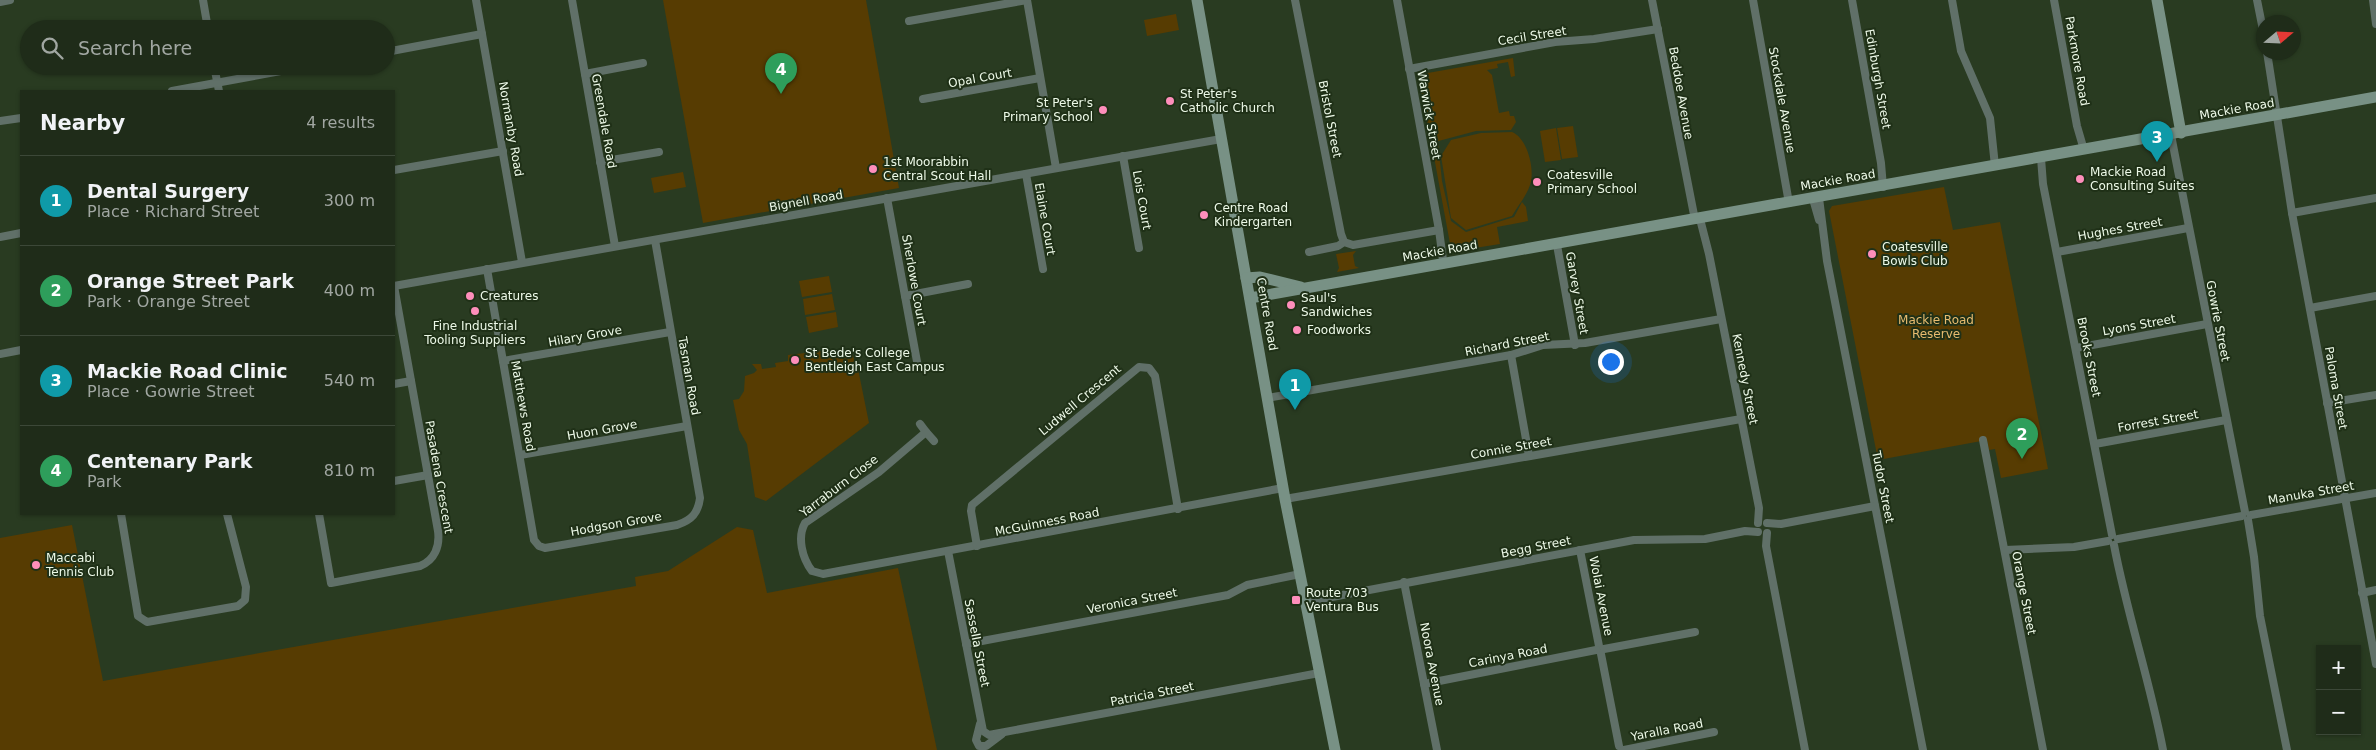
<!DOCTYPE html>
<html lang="en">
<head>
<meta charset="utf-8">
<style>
	:root { --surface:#1f2c19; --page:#2c3826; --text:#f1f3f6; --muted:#a1a7a2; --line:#3c4838; --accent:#8abfa5 }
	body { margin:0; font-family:"DejaVu Sans",sans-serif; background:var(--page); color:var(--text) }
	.controls { position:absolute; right:15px; bottom:15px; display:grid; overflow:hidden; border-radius:0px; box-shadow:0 1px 4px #0004 }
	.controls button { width:45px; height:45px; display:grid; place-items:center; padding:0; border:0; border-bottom:1px solid var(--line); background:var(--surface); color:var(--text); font:25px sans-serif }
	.compass { position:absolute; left:2256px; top:15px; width:45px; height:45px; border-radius:50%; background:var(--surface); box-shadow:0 1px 4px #0004; rotate:71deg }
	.you { position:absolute; left:1610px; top:361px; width:18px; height:18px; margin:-12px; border:4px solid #fff; border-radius:50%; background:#1a73e8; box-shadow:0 0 0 8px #1a73e833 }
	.badge { display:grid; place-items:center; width:32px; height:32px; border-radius:50%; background:var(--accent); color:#fff; font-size:16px; font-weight:700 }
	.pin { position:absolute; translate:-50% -41px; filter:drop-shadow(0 1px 2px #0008) }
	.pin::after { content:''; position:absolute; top:26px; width:18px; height:15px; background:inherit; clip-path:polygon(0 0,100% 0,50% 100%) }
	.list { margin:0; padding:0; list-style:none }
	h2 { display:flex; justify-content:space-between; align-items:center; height:65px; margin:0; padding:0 20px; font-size:21px }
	h2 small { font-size:16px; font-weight:400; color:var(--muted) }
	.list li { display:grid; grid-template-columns:32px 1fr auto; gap:15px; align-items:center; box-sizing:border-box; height:90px; padding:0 20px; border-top:1px solid var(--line) }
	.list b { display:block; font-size:19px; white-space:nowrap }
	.list p { margin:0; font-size:16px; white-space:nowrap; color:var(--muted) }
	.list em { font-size:16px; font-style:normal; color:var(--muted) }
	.icon { flex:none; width:28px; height:28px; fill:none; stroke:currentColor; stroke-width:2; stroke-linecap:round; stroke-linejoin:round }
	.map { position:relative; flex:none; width:2376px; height:750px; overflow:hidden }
	.search { position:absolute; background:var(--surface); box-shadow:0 1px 4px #0004; left:20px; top:20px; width:375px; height:55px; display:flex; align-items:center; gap:12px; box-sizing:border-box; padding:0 18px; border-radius:28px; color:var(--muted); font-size:19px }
	.panel { position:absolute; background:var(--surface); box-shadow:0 1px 4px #0004; left:20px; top:90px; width:375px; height:425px; border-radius:0px }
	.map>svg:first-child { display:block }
	.green { fill:#573c02 }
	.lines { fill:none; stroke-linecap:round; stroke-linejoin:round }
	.street { stroke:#607068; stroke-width:8 }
	.secondary { stroke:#789185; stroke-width:11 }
	.poi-dot { fill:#fe8ebb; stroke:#1f3017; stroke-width:2 }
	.labels { text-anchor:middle; stroke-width:4; stroke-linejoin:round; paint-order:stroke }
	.street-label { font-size:12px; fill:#edf9e8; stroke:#1f3017 }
	.poi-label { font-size:12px; fill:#edf9e8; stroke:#1f3017; text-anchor:start }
	.park-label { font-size:12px; fill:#e7bb6f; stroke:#1f3017 }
</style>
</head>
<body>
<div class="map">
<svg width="2376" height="750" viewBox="0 0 2376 750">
	<rect width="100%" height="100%" fill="#293b21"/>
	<g class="green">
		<path d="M663 0H866L899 188 703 223Z"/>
		<path d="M1176 14 1179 30 1147 36 1144 20Z"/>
		<path d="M1513 58 1515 76 1511 77 1508 62 1497 64 1498 68 1487 70 1492 75 1499 113 1509 111 1510 116H1514L1516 122 1511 130 1476 131 1431 143 1419 79 1422 74Z"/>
		<path d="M1573 126 1578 157 1562 159 1557 128Z"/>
		<path d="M1556 128 1561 160 1545 162 1540 131Z"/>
		<path d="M1512 132C1527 138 1534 167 1531 181 1529 193 1518 205 1512 216L1466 230 1451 218 1441 156 1451 140 1481 133Z"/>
		<path d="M1438 143 1442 181 1451 221 1466 232 1514 217 1522 202 1526 207 1528 221 1497 227 1500 244 1456 251 1451 249 1432 146Z"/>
		<path d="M683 172 686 187 654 193 651 178Z"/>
		<path d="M1944 187 1953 230 2000 222 2048 469 2001 478 1995 449 1989 450 1987 440 1878 460 1829 211 1832 206Z"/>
		<path d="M1356 251 1353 255 1355 266 1359 268 1337 272 1339 268 1336 254Z"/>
		<path d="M829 276 832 292 802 297 799 281Z"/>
		<path d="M832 294 835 310 805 315 803 299Z"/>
		<path d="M836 312 838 327 809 333 806 317Z"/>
		<path d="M831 350 833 355 840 354V357L853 355 854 360 856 359 869 423 766 501 755 497 747 444 739 430 733 400 739 399 744 391 745 376 754 373 757 370 752 364H761L762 369 776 367 775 363 788 361V355Z"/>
		<path d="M72 525 103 681 636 586 635 577 668 571 737 527 753 530 767 593 898 568 937 750H0V538Z"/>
	</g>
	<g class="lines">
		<g class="street">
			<path d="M203 0 208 29"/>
			<path d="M476 0 522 262"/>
			<path d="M572 0 615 246"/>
			<path d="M1027 0 1056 168"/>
			<path d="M1295 0 1341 234 1344 242"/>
			<path d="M1397 0 1439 230 1443 260 1445 264"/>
			<path d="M1652 0 1695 220"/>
			<path d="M1753 0 1789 203"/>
			<path d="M1852 0 1881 163 1883 187"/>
			<path d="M1952 0 1961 51 1990 118 1995 166"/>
			<path d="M2054 0 2077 126 2084 150"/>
			<path d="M2257 0 2264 35"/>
			<path d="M2373 0 2376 24"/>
			<path d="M0 2 10 0"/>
			<path d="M909 21 1027 0"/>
			<path d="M386 52 482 34"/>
			<path d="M2267 52 2292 213 2376 664"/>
			<path d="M214 66 219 91"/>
			<path d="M1409 69 1555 42 1594 39 1658 29"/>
			<path d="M585 74 643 63"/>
			<path d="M172 91 308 66"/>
			<path d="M923 99 1040 78"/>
			<path d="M0 121 21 118"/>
			<path d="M2171 135 2245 512"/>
			<path d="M1123 156 1139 248"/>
			<path d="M2041 158 2043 184 2112 535"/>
			<path d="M600 162 659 152"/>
			<path d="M394 170 503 151"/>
			<path d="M1026 174 1043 269"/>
			<path d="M887 198 918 367"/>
			<path d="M1819 198 1827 261 1923 750"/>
			<path d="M1813 199 1819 220"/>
			<path d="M2292 213 2376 198"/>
			<path d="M1700 219 1709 254 1759 508 1758 523"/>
			<path d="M0 237 21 233"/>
			<path d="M1557 245 1575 345"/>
			<path d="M1309 252 1338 246 1344 242 1353 245 1439 230"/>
			<path d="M2057 252 2188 228"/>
			<path d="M487 269 534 540 539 546 545 548 677 525C692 520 698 513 700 498L655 240"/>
			<path d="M394 286 1221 139"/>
			<path d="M905 296 968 284"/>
			<path d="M2310 308 2376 296"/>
			<path d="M2076 348 2207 324"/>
			<path d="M0 354 21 350"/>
			<path d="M1511 355 1529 456"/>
			<path d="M503 361 670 332"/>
			<path d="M394 384 411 381"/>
			<path d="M1267 398 1511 355 1543 345 1585 343 1721 319"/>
			<path d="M2327 403 2376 395"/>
			<path d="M920 424 926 432"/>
			<path d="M1983 440 2043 750"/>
			<path d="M934 441 926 432 879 472 805 523C797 537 802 558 812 571L823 574 1283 488"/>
			<path d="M2095 444 2226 420"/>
			<path d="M520 455 687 426"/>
			<path d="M394 481 428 475"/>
			<path d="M1285 499 1741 419"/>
			<path d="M121 514 138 616 147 622 238 606 245 600 246 587 227 514"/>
			<path d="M319 514 331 583 420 566C435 560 440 546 438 531L394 286"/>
			<path d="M2251 515 2376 493"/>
			<path d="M2248 520 2254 557 2260 616 2287 750"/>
			<path d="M1767 523 1781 524 1875 506"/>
			<path d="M1767 533 1766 546 1805 750"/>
			<path d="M2118 539 2242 516"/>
			<path d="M2114 545C2127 614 2150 681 2163 750"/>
			<path d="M977 546 971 511 972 505 1139 367 1149 368 1155 376 1178 509"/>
			<path d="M1580 550 1599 646"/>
			<path d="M2005 550 2074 547 2108 541"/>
			<path d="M948 551 983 731 989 735 1319 673"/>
			<path d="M1404 582 1437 750"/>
			<path d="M2362 593 2376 590"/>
			<path d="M1305 604 1332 597 1634 540 1705 539 1745 531 1758 532"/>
			<path d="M966 644 1228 595 1247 585 1300 574"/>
			<path d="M1604 649 1695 632"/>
			<path d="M1601 654 1619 746"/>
			<path d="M1424 684 1596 650"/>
			<path d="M980 724 976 740 979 746H986L1002 734"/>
			<path d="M1624 750 1714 732"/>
		</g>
		<g class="secondary">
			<path d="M1197 0 1285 499 1335 750"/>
			<path d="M2157 0 2181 133"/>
			<path d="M1246 278 1260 277 1301 287"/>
			<path d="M1250 298 2376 97"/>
		</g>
	</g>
	<g class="poi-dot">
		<circle cx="1170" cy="101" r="5"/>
		<circle cx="1103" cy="110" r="5"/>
		<circle cx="873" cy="169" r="5"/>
		<circle cx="2080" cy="179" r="5"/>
		<circle cx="1537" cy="182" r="5"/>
		<circle cx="1204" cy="215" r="5"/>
		<circle cx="1872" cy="254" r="5"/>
		<circle cx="470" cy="296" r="5"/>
		<circle cx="1291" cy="305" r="5"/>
		<circle cx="475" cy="311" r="5"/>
		<circle cx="1297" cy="330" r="5"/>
		<circle cx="795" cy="360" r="5"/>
		<circle cx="36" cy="565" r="5"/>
		<rect x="1291" y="595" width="10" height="10" rx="2.5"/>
	</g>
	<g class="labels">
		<g class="street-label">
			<text transform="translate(1532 36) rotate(-9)" y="4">Cecil Street</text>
			<text transform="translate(2077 61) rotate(80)" y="4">Parkmore Road</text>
			<text transform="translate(980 78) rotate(-10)" y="4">Opal Court</text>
			<text transform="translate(1878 79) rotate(80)" y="4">Edinburgh Street</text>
			<text transform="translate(1681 93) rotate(80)" y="4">Beddoe Avenue</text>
			<text transform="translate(1782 100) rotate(80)" y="4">Stockdale Avenue</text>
			<text transform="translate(2237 109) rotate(-10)" y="4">Mackie Road</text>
			<text transform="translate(1429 115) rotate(80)" y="4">Warwick Street</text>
			<text transform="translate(1330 119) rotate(79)" y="4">Bristol Street</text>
			<text transform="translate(604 121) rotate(80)" y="4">Greendale Road</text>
			<text transform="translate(511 129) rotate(80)" y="4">Normanby Road</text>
			<text transform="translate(1838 180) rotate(-10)" y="4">Mackie Road</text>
			<text transform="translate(1142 200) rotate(80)" y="4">Lois Court</text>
			<text transform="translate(806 201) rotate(-10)" y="4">Bignell Road</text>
			<text transform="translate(1045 219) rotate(80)" y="4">Elaine Court</text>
			<text transform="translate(2120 229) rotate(-10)" y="4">Hughes Street</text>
			<text transform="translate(1440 251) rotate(-10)" y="4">Mackie Road</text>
			<text transform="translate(914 280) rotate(80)" y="4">Sherlowe Court</text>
			<text transform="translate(1577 293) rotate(80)" y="4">Garvey Street</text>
			<text transform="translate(1267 314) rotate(80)" y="4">Centre Road</text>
			<text transform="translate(2218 321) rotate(79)" y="4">Gowrie Street</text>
			<text transform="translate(2139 325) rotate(-10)" y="4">Lyons Street</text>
			<text transform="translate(585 336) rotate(-10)" y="4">Hilary Grove</text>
			<text transform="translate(1507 344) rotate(-11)" y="4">Richard Street</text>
			<text transform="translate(2089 357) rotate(79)" y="4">Brooks Street</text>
			<text transform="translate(689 376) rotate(80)" y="4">Tasman Road</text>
			<text transform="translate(1745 379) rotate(79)" y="4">Kennedy Street</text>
			<text transform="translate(2336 388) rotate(80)" y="4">Paloma Street</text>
			<text transform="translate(1080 400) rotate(-40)" y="4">Ludwell Crescent</text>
			<text transform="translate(523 406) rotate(80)" y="4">Matthews Road</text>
			<text transform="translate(2158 421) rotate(-10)" y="4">Forrest Street</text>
			<text transform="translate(602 430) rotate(-10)" y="4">Huon Grove</text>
			<text transform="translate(1511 448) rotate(-10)" y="4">Connie Street</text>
			<text transform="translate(439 477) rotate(80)" y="4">Pasadena Crescent</text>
			<text transform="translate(839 486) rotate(-37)" y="4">Yarraburn Close</text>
			<text transform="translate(1883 487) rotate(79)" y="4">Tudor Street</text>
			<text transform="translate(2311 493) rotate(-10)" y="4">Manuka Street</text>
			<text transform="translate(1047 522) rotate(-11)" y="4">McGuinness Road</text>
			<text transform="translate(616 524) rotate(-10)" y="4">Hodgson Grove</text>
			<text transform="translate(1536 547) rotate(-11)" y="4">Begg Street</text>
			<text transform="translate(2024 593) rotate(79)" y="4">Orange Street</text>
			<text transform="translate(1601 596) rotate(79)" y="4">Wolai Avenue</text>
			<text transform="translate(1132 601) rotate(-11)" y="4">Veronica Street</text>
			<text transform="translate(977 643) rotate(79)" y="4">Sassella Street</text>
			<text transform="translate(1508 656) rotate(-11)" y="4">Carinya Road</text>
			<text transform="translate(1432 664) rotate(79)" y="4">Noora Avenue</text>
			<text transform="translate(1152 694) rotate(-11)" y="4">Patricia Street</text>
			<text transform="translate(1667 730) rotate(-11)" y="4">Yaralla Road</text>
		</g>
		<g class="poi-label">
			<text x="1180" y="98">St Peter's<tspan x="1180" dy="14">Catholic Church</tspan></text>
			<text x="1093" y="107" text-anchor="end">St Peter's<tspan x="1093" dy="14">Primary School</tspan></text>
			<text x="883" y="166">1st Moorabbin<tspan x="883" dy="14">Central Scout Hall</tspan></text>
			<text x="2090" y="176">Mackie Road<tspan x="2090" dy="14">Consulting Suites</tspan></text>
			<text x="1547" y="179">Coatesville<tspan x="1547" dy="14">Primary School</tspan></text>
			<text x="1214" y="212">Centre Road<tspan x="1214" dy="14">Kindergarten</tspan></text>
			<text x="1882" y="251">Coatesville<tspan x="1882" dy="14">Bowls Club</tspan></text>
			<text x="480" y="300">Creatures</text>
			<text x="1301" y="302">Saul's<tspan x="1301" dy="14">Sandwiches</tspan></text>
			<text x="475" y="330" text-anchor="middle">Fine Industrial<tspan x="475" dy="14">Tooling Suppliers</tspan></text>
			<text x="1307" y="334">Foodworks</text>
			<text x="805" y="357">St Bede's College<tspan x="805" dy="14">Bentleigh East Campus</tspan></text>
			<text x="46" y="562">Maccabi<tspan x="46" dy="14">Tennis Club</tspan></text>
			<text x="1306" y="597">Route 703<tspan x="1306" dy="14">Ventura Bus</tspan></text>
		</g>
		<g class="park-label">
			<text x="1936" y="324">Mackie Road<tspan x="1936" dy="14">Reserve</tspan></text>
		</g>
	</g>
</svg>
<div class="controls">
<button>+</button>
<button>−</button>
</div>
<svg class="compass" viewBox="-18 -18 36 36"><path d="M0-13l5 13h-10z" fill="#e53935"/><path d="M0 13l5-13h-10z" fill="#a1a7a2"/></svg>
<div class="you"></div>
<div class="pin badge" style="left:1295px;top:410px;background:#0f9aa8">1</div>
<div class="pin badge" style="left:2022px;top:459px;background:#2e9e5b">2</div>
<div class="pin badge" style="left:2157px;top:162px;background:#0f9aa8">3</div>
<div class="pin badge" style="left:781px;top:94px;background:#2e9e5b">4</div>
<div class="search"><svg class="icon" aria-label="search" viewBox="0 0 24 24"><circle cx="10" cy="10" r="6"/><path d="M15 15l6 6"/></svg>Search here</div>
<section class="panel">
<h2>Nearby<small>4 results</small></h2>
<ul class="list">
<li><span class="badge" style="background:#0f9aa8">1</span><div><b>Dental Surgery</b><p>Place · Richard Street</p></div><em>300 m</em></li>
<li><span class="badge" style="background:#2e9e5b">2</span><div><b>Orange Street Park</b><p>Park · Orange Street</p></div><em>400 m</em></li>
<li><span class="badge" style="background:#0f9aa8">3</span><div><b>Mackie Road Clinic</b><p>Place · Gowrie Street</p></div><em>540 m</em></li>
<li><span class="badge" style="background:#2e9e5b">4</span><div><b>Centenary Park</b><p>Park</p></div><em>810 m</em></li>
</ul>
</section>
</div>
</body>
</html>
